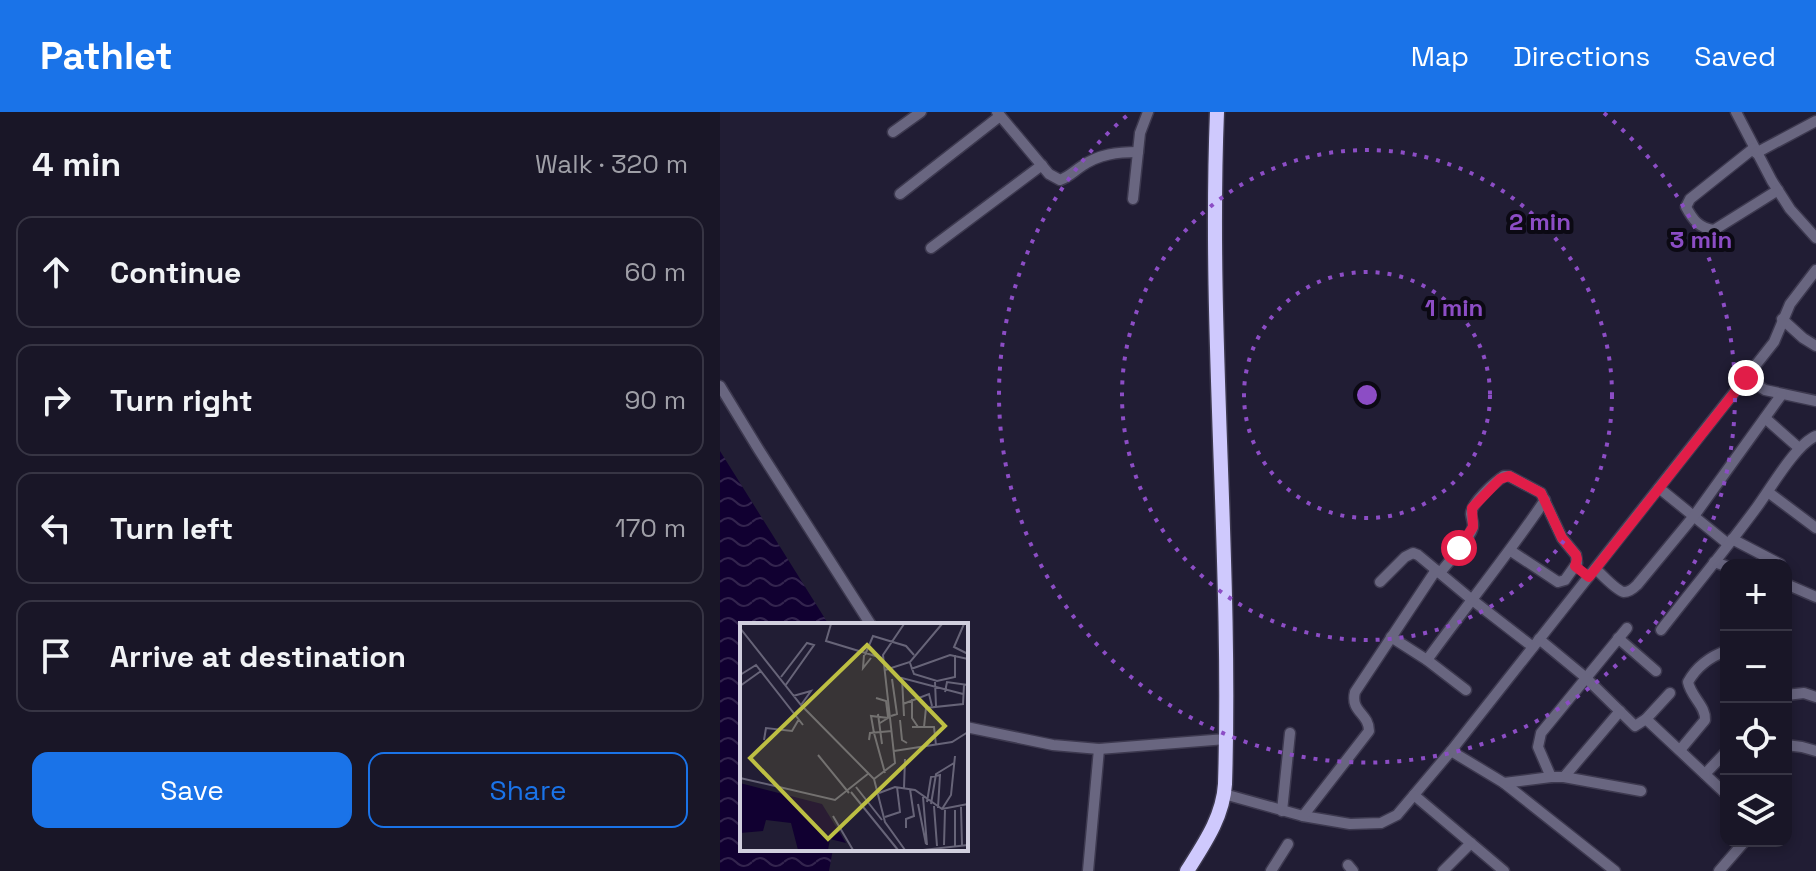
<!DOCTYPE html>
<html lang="en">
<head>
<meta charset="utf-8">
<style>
	:root { --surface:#191627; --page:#221f2f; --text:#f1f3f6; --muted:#9f9fa7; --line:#373544; --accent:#1a73e8 }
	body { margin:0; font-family:"Space Grotesk",sans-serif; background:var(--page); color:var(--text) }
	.controls { position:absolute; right:24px; bottom:24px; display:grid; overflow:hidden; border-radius:16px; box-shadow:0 4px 12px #0003 }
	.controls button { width:72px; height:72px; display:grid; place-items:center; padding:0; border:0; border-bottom:2px solid var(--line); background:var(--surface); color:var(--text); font:40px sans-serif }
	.stop { position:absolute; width:24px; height:24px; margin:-18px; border:6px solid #e11d48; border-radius:50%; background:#fff }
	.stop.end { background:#e11d48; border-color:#fff; box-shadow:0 2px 8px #0008 }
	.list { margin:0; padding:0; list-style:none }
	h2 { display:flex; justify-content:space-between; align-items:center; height:104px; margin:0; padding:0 32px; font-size:34px }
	h2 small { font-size:26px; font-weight:400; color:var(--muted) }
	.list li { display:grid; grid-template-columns:52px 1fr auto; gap:24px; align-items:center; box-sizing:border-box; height:112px; margin:0 16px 16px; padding:0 16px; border:2px solid var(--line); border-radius:16px }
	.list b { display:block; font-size:30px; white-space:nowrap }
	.list em { font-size:26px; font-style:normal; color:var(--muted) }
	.actions { display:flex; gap:16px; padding:24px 32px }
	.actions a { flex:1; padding:18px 0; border:2px solid var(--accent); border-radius:16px; text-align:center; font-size:28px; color:var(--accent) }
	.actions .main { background:var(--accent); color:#fff }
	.icon { flex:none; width:44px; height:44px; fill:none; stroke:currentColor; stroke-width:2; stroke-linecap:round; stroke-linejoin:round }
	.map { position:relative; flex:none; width:1096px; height:759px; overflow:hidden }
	header { display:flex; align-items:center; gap:48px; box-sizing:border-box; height:112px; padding:0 40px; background:var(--accent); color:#fff }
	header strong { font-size:38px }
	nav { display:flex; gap:44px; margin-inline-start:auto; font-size:28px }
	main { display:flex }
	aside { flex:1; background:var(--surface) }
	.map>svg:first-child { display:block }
	.water { fill:url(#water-waves) }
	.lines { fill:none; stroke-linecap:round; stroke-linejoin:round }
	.minor-casing { stroke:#3d394f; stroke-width:13 }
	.highway-casing { stroke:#3d394f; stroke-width:17 }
	.minor { stroke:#696680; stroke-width:10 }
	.highway { stroke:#cfc9fd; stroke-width:14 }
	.route { stroke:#e11d48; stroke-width:10 }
	.ring { fill:none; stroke:#8c4dc5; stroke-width:4; stroke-dasharray:4 8 }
	.inset-road { fill:none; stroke:#676478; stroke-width:2 }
	.view { fill:#bdbf43; fill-opacity:0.15; stroke:#bdbf43; stroke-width:4 }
	.inset-edge { fill:none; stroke:#d1cfde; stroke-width:4 }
	.centre { fill:#8c4dc5; stroke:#0b0913; stroke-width:4 }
	.ring-label { font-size:24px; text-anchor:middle; font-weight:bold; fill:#8c4dc5; stroke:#0b0913; stroke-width:8; stroke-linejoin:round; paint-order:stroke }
</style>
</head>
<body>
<header>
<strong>Pathlet</strong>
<nav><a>Map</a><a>Directions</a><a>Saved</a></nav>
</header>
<main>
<aside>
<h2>4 min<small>Walk · 320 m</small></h2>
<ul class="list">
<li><svg class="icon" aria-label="ahead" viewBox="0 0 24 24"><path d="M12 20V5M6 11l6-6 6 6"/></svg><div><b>Continue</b></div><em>60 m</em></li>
<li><svg class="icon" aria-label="right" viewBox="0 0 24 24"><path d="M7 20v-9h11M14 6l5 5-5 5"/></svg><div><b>Turn right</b></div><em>90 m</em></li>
<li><svg class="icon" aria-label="left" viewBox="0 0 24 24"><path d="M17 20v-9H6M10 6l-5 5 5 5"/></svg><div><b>Turn left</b></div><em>170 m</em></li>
<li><svg class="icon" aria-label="arrive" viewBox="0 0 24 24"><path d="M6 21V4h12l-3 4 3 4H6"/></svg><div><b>Arrive at destination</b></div></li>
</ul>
<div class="actions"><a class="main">Save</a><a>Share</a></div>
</aside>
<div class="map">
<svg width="1096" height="759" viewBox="0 0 1096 759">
	<defs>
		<pattern id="water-waves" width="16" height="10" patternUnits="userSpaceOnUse" patternTransform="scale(2)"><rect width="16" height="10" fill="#110031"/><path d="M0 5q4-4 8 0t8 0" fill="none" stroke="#33244e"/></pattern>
	</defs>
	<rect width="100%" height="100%" fill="#211d34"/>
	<path class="water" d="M0 339 109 513H22V737H113L109 759H0Z"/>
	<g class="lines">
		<defs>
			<g id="minor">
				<path d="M277 0 329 62 340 68C349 65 354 59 362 54 379 42 398 40 418 40"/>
				<path d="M1016 0 1052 69 1070 97 1096 126"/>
				<path d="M173 20 201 0"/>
				<path d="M1034 36 970 87 966 95C973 108 979 116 994 118L1058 78"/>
				<path d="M1036 41 1096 9"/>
				<path d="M180 82 280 4"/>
				<path d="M413 87 420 21 428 0"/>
				<path d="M211 136 322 53"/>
				<path d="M1062 207 1083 226 1096 234"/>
				<path d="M1026 266 1045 278 1096 289"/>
				<path d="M0 274 39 338 151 513"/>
				<path d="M1045 306 1079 336"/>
				<path d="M939 376 1008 432"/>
				<path d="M1048 380 1096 416"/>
				<path d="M1012 427 1060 452"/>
				<path d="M994 450 1006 454"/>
				<path d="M876 457C881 462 897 479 904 480 909 480 914 476 917 473L974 404 1062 282"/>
				<path d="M720 461C730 448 743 435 751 420 755 412 752 410 751 402 751 391 775 370 784 364H789L821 381 842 426 856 443 857 451 845 468 838 470 791 439"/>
				<path d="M660 470 685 445 693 441 698 443 751 487 813 535"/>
				<path d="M1066 472 1096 485"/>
				<path d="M941 518C973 477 1006 437 1037 395 1051 376 1076 332 1096 324"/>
				<path d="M671 525 707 548 746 578"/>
				<path d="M898 526 936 559"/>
				<path d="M819 527 865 565 915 614 926 607 950 581"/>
				<path d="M707 548C746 494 788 443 825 388"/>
				<path d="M1066 583 1084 581 1096 585"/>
				<path d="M926 607 1006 682"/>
				<path d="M246 615 333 633 379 637 506 627"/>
				<path d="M1066 633 1082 635 1096 639"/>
				<path d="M960 638 985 608C986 594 971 585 968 570 977 554 989 545 1006 539"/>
				<path d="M731 639 784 671 895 759"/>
				<path d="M985 662 1006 640"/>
				<path d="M831 665 818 635 821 621 907 516"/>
				<path d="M844 665 900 599"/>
				<path d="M784 671 831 665H844L921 679"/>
				<path d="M504 682 583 704 630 712 661 711 677 703 731 639 1054 230 1070 192 1096 158"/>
				<path d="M694 683 784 759"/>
				<path d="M562 699 570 621"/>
				<path d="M583 704 649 619C649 601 630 600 635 580L716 458"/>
				<path d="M628 753 633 759"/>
				<path d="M368 759 379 637"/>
				<path d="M551 759 568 732"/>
				<path d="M723 759 751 731"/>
				<path d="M999 759 1025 729"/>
			</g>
			<path id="highway" d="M467 759C484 732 503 705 505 672 512 448 488 224 497 0"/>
		</defs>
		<use href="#minor" class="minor-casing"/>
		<use href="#highway" class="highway-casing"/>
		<use href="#minor" class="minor"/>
		<use href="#highway" class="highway"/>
	</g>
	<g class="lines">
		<path class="route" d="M739 436 753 415 752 396 780 367 789 364 821 381 842 426 856 443 857 447 855 454 869 465 1026 266"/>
	</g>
	<g class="ring">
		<circle cx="647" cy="283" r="123"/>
		<circle cx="647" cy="283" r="245"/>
		<path d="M884 1A368 368 0 1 1 410 1"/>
	</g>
	<g transform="translate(20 511)">
		<rect width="228" height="228" fill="#211d34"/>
		<path d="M0 160 82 181 106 220 90 216 88 227H58L51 200 26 197 23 208 0 210Z" fill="#110031"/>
		<path class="inset-road" d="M91 1 86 18 142 35M224 1 214 24 228 31M0 5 61 82 134 156 145 199 165 227M124 32 123 45 131 35M125 32 133 13 166 23 174 32M170 40 174 51 197 58 215 54V32M171 46 210 32 228 36M145 47 170 39 202 1M0 52 16 42 63 102M41 54 67 20 74 22 45 63M195 59 196 83M0 63 21 48M205 69 207 59 228 62M53 73 71 68 61 82M136 75 146 78 148 94M172 76V95L178 104M163 81 189 71 192 83M138 91 142 121M151 93 157 91 152 56M164 93 162 55 223 71M160 97 162 117 167 120M172 104H194L196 122M184 104 186 85 223 81 224 62M134 110 131 93 148 95 140 100M134 110 145 150M24 117 26 105 52 108 59 96M129 117 130 110 152 108M154 128 212 119 228 109M78 132 109 170M0 155 95 177 129 150M134 156 155 140 143 32 164 1M116 164 142 197M164 165 165 136M111 169 158 227M139 170 155 164 175 167 202 186 228 181M183 174 187 222M187 179 191 154 200 152 198 185M178 181 186 221M191 181 196 151 214 140M194 183 197 223M221 184 222 222M202 186 211 172 215 133M215 187V223M93 193 113 227M145 194 160 189 157 164M166 205V196L174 193 170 166M204 222 205 187M183 227 228 222"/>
		<path class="view" d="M127 22 205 103 88 216 10 135Z"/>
		<rect width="228" height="228" class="inset-edge"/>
	</g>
	<circle cx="647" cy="283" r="12" class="centre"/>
	<g class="ring-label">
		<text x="820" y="118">2 min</text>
		<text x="981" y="136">3 min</text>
		<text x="734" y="204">1 min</text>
	</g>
</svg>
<div class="controls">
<button>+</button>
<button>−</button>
<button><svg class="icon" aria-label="locate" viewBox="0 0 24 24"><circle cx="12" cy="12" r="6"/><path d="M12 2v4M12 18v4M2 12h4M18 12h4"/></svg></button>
<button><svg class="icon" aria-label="layers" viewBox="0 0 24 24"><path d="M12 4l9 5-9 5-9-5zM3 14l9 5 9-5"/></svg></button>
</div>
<div class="stop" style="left:739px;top:436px"></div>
<div class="stop end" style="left:1026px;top:266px"></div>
</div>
</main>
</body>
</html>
